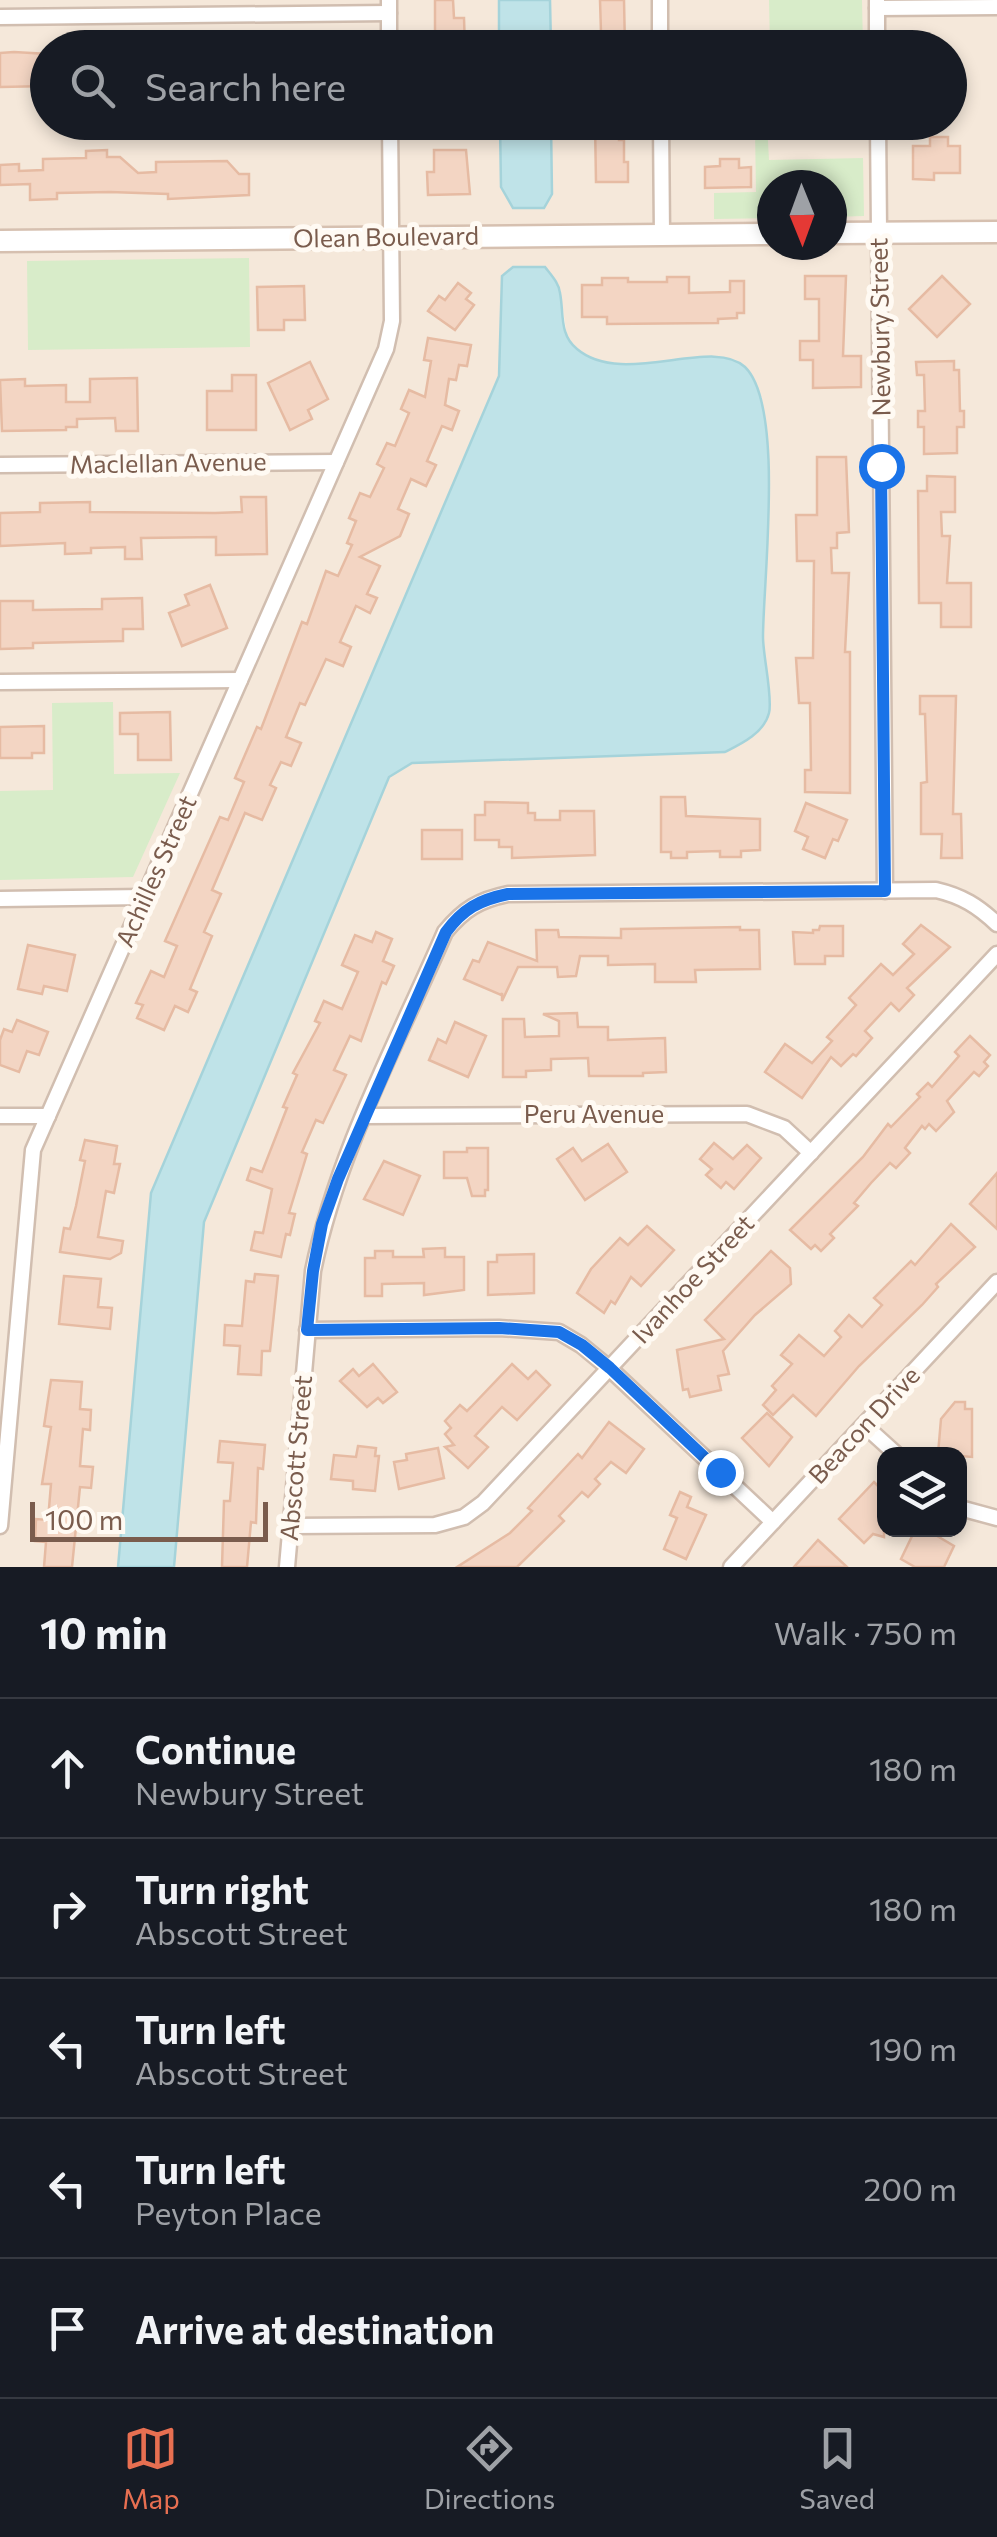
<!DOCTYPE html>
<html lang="en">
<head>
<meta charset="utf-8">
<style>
	:root { --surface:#171b24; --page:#242831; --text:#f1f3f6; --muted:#9ea1a6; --line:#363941; --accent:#e76f51 }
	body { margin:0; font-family:Commissioner,sans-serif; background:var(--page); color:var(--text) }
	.controls { position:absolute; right:30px; bottom:30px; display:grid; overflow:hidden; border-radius:20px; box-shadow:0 5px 15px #0003 }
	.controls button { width:90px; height:90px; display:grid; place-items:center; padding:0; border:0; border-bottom:2px solid var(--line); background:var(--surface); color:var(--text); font:50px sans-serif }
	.compass { position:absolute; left:757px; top:170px; width:90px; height:90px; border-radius:50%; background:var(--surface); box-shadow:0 5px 15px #0003; rotate:179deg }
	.scale { position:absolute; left:30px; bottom:25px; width:238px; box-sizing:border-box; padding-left:10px; border:5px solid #7a5c4d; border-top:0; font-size:28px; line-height:35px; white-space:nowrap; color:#7a5c4d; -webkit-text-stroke:8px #fffaf3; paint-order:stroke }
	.stop { position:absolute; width:30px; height:30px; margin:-22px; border:8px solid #1a73e8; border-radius:50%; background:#fff }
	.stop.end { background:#1a73e8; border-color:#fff; box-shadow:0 2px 10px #0008 }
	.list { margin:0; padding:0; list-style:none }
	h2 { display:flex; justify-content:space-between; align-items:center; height:130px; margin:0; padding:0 40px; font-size:42px }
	h2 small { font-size:32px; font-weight:400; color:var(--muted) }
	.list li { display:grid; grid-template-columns:65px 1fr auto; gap:30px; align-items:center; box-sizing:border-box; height:140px; padding:0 40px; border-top:2px solid var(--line) }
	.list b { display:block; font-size:38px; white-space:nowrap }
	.list p { margin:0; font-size:32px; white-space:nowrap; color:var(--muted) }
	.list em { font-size:32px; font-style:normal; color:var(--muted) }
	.icon { flex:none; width:55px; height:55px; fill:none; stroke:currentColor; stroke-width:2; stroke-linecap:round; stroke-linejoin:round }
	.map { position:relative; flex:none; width:997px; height:1567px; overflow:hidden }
	.search { position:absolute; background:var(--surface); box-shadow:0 5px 15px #0003; left:30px; right:30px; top:30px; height:110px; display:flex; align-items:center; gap:25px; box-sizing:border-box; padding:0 35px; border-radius:55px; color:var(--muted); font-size:38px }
	.sheet { height:830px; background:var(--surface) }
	nav { display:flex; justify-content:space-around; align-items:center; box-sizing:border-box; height:140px; border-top:2px solid var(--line); background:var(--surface); font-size:28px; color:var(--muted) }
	nav a { display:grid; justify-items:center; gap:5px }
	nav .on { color:var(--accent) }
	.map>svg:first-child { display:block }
	.residential { fill:#f5e8da; fill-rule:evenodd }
	.green { fill:#d8ecc9 }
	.water { fill:#bfe3e8; stroke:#a5d3da; stroke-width:2.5 }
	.building { fill:#f3d5c3; stroke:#e6bba3; stroke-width:2.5 }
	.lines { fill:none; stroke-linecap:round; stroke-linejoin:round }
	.street-casing { stroke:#d1beb0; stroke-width:19 }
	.secondary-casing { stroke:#d6c0b0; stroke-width:25 }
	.street { stroke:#fff; stroke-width:14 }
	.secondary { stroke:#fff; stroke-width:20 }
	.route { stroke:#1a73e8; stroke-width:12 }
	.labels { text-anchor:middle; stroke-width:10; stroke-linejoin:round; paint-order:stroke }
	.street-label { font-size:25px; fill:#7a5c4d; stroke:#fffaf3 }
</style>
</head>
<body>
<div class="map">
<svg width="997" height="1567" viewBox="0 0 997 1567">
	<rect width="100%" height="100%" fill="#fdf6ec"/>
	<g class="residential">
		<path d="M0 0H499V47L48 48V122L500 123 501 187 552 194 551 123 950 122V48L551 47 550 0H997V223L832 225V185H772V225L0 232Z"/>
		<path d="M997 242V1567H174L204 1222 389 777 412 763 769 713 762 641 769 462 762 398 725 357 606 366 577 349 567 337 560 289 545 267H514L502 276 499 376 151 1193 118 1567H0V252ZM884 1454H960V1530H884Z"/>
	</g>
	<g class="green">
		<path d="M769 0H862L863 47H770Z"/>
		<path d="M677 123H767L769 160 863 158 864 216 832 217V185H772V218L714 219V193L756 192 755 130 677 131Z"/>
		<path d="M249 258 250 347 28 350 27 261Z"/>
		<path d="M113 702 114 774 180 773 133 877 0 880V791L53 790 52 703Z"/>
	</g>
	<g class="water">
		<path d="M499 0H550L551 47H499Z"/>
		<path d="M500 123H551L552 194 544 208H513L501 187Z"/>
		<path d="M513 267H545C551 275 559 283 560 293 564 313 559 335 577 349 623 388 712 336 745 367 785 406 763 581 763 637 763 656 773 698 769 713 764 733 741 744 725 752L412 763 389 777 204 1222 174 1567H118L151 1193 499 376 502 276Z"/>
	</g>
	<g class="building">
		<path d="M435 0H453L454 18H464L465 48H435Z"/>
		<path d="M600 0H624L625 48H596L595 32H601Z"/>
		<path d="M14 52 48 54V86L0 87V53Z"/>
		<path d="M595 122H618L619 140H624V162H628V182H596Z"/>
		<path d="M930 137H948V146H960V173H934V180L913 179V146H930Z"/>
		<path d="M107 150V157H120L138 173 156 172V162L227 161 239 174H249V195L168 199V194L110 192 57 193V199L30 200V184L0 185V165L19 164V171L43 170V159L86 158V151Z"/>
		<path d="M434 150H466L470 194 428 195 427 172H434Z"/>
		<path d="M720 159H739V168L751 167V187L705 188V167L720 166Z"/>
		<path d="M805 276H846L843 356H861V387L813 388V360H800V341H819V299H805Z"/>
		<path d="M942 276 970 304 937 337 909 309Z"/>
		<path d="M667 277H689V293L730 292V281H744V313H737V318L718 319V323L607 324V317H582V285H602V278H628V282H667Z"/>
		<path d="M458 283 471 293 466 299 474 305 455 330 428 311 439 296 445 300Z"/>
		<path d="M304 286 305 320H284V330H258L257 287Z"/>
		<path d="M428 338 471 345 467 366 459 365 456 380 449 379 445 405 459 411 452 430 442 426 427 461 436 465 426 486 411 479 398 509 409 514 400 536 360 557 380 566 367 594 377 598 370 613 356 606 340 642 351 647 343 666 326 659 305 705 300 703 286 737 301 743 291 766 281 762 270 785 276 788 262 820 245 813 212 890 221 894 204 932 212 936 190 989 197 992 188 1012 175 1006 164 1030 137 1018 143 1005 136 1003 151 971 164 977 177 946 165 941 220 817 228 820 244 782 235 778 257 727 261 729 302 622 307 624 326 571 338 576 352 545 347 543 356 521 349 518 360 493 370 497 384 468 377 464 387 443 395 446 409 413 401 409 409 390 425 397 431 361 424 360Z"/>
		<path d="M954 361V370H959L960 411H964V427H957V453L924 454V427H918V411H925L924 375H917L916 362Z"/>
		<path d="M310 362 328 399 308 410 312 419 290 430 268 383Z"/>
		<path d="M232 375H256V430H207V391H232Z"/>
		<path d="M137 378 138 431H116L115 418 77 419V427H66V430L2 431 0 380 25 379V386L66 385V402H90V379Z"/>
		<path d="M817 457H846L849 532 837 533V548H831L832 573H849L845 652H850V793L805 792V770H811L810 703H799L796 658H813L814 561H797L796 515H817Z"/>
		<path d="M927 476 955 477V512H941L942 536H950L947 583H971V627H941V603H919L918 491H927Z"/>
		<path d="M241 497H266L267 554 216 555V537L141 538 142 559H125V547L91 548V553L65 554V543L0 546V513L40 512V503L90 502V512L215 513 242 512Z"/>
		<path d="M210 585 227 628 182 646 169 613 189 605 185 595Z"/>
		<path d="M142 598 143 629H123V641L33 643V648L0 649V601H33V610L102 609V599Z"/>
		<path d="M920 696H956L953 814H961L962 858H941L942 834H921V783L927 782 925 714H920Z"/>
		<path d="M170 712 171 760H138V734H120V713Z"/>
		<path d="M44 726V753H32V758H0V727Z"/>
		<path d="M661 797H685L686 816 760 819V850L741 851V857H720V851L687 852V858H671V852H661Z"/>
		<path d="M485 802 528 803V813H535V820H560V811H594L595 855 512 858V847H499V840H475V815H485Z"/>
		<path d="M806 803 847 820 838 841 833 839 825 858 803 849 808 837 795 831Z"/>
		<rect x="422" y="830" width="40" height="29"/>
		<path d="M921 925 950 947 907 988 914 995 899 1011 891 1003 865 1031 872 1038 856 1056 853 1054 841 1066 831 1057 802 1098 765 1072 785 1044 812 1063 832 1041 827 1037 856 1005 849 998 881 964 893 975 914 954 903 944Z"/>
		<path d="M820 926H843V956H825V964H795L793 932 813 933V930H819Z"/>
		<path d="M740 927V930H759L760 969 695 970 696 982H655V964L608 965V956H580L576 976 558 977 557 967H518L502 1001V993L501 995 464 979 473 960 479 962 488 942 537 961 536 930H558L559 937 621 938V929Z"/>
		<path d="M376 932 392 939 383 961 394 966 386 984 382 982 361 1041 350 1036 334 1070 346 1075 323 1123 316 1120 302 1152 307 1154 289 1213 295 1214 290 1235 286 1234 281 1257 251 1250 255 1232 263 1233 272 1189 247 1180 251 1168 262 1172 287 1108 283 1107 297 1075 293 1073 320 1023 315 1021 324 1001 342 1009 358 972 342 965 355 935 372 942Z"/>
		<path d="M28 945 75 955 67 991 44 986 42 994 18 989Z"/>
		<path d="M577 1013 578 1027H608V1040L665 1038 666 1072 643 1073V1076H589L588 1058 551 1059V1070L526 1071V1077H503V1019H524L525 1037 559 1036V1021L543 1014Z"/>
		<path d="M17 1020 48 1032 39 1055 27 1051 19 1072 0 1065V1040L4 1029 12 1032Z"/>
		<path d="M455 1022 486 1036 468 1077 429 1060 438 1039 446 1043Z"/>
		<path d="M970 1036 990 1055 984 1062 988 1066 979 1076 974 1072 947 1101 954 1112 936 1131 929 1124 925 1129 922 1126 905 1148 910 1153 896 1168 890 1163 871 1183 854 1203 858 1206 830 1234 834 1238 821 1251 815 1245 811 1249 790 1230 863 1157 888 1124 891 1127 920 1097 917 1094 928 1083 932 1087 959 1056 955 1052Z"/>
		<path d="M85 1140 117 1146 114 1164H120L114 1193 106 1191 98 1237 123 1241 121 1253 110 1259 60 1252 64 1228 70 1229 76 1206 85 1161 80 1160Z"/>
		<path d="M714 1143 733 1159 747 1145 761 1158 734 1189 726 1182 721 1188 706 1175 712 1169 700 1159Z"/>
		<path d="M608 1144 627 1172 585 1200 557 1159 573 1148 582 1161Z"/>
		<path d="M467 1148H488V1190H485V1196H472L467 1178H444V1152H467Z"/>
		<path d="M384 1161 420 1176 403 1215 364 1199Z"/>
		<path d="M997 1173V1229L970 1204Z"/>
		<path d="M951 1224 975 1247 936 1284 938 1287 922 1305 859 1366 816 1416 793 1395 773 1415 763 1405 776 1390 772 1386 792 1364 781 1355 799 1335 824 1356 841 1337 835 1331 849 1315 862 1327 882 1305 874 1298 911 1261 915 1265Z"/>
		<path d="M647 1226 674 1250 641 1286 631 1277 615 1304 611 1301 604 1313 577 1293 591 1269 620 1238 628 1245Z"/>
		<path d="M445 1248V1257H464V1290L424 1295V1283L382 1284V1296H365V1258H375V1251H393V1257H424L423 1249Z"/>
		<path d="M771 1251 790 1268 791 1284 755 1315 723 1351 729 1374 718 1376 721 1390 690 1397 688 1389 683 1390 677 1350 724 1339 705 1320Z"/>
		<path d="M534 1254V1293L488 1295V1262H497V1255Z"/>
		<path d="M255 1274 278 1276 270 1351H262L261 1375 238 1374 240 1346 224 1345 225 1325 242 1326 246 1281 254 1282Z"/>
		<path d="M64 1276 101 1279 98 1307 112 1308 110 1329 59 1324Z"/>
		<path d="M373 1364 397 1392 383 1403 378 1398 367 1407 340 1381 353 1369 359 1376Z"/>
		<path d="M512 1364 528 1379 536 1371 550 1385 517 1420 502 1407 475 1436 488 1447 468 1468 445 1447 454 1445 445 1434 451 1428 445 1421 460 1405 467 1411 471 1407Z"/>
		<path d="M51 1380 82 1382 80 1409 91 1410 90 1430 83 1429 80 1466 93 1467 91 1488 80 1487 72 1567H44L46 1542 35 1541 36 1519 48 1520 51 1484H42L51 1427 44 1426Z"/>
		<path d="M955 1402H965V1409H972V1457L938 1454 941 1419Z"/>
		<path d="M767 1413 792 1437 769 1466 742 1438Z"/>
		<path d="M609 1422 644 1449 626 1473 611 1462 595 1479 600 1484 588 1497 582 1492 559 1516 564 1521 517 1567H457L510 1533 532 1511 528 1508 578 1454 582 1458Z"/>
		<path d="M220 1441 265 1445 263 1469 258 1468 256 1523 251 1522 247 1567H222L224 1501H230L233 1463 218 1462Z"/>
		<path d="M358 1446 376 1448 375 1456H379L375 1491 353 1489V1481L331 1479 334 1455 356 1457Z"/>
		<path d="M438 1448 444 1478 399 1489 394 1462 407 1460 406 1454Z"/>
		<path d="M874 1482 884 1492V1537L873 1534 864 1543 839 1519Z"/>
		<path d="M680 1492 691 1497 687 1507 706 1515 686 1559 664 1549 677 1518 670 1515Z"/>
		<path d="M915 1530H927L954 1546 944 1567H915L901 1559Z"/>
		<path d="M818 1540 847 1567H794Z"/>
	</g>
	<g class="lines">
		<defs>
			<g id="street">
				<path d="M389 0V48"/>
				<path d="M660 0V48"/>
				<path d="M877 1V48"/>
				<path d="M877 8 997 7"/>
				<path d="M0 17 389 13"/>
				<path d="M661 122 662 235"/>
				<path d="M878 122 885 891"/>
				<path d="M0 465 336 462"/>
				<path d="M0 682 240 680"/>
				<path d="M0 899 144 897"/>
				<path d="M0 1116H48"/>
				<path d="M365 1116 747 1114 784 1128 811 1153"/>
				<path d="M307 1330 499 1328 559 1332 581 1345 609 1368 773 1522"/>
				<path d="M864 1425 896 1454"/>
				<path d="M960 1508 997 1518"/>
				<path d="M0 1526 33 1150 386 349 392 321 390 122"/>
				<path d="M290 1526 435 1525 464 1517 483 1503 997 954"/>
				<path d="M287 1567 313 1271C337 1153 397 1043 445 932 464 909 479 900 508 894L936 890C962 896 978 906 997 924"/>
				<path d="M731 1567 997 1282"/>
			</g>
			<g id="secondary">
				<path d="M832 233 997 232"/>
				<path d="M0 241 772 234"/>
			</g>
		</defs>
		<use href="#street" class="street-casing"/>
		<use href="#secondary" class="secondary-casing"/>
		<use href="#street" class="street"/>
		<use href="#secondary" class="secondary"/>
	</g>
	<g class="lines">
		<path class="route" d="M720 1472 610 1368 582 1345 559 1332 499 1328 307 1330 313 1271 322 1224 338 1179 446 932C463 909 479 900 508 894L885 891 881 466"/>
	</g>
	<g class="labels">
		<g class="street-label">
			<text transform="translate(386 237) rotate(-1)" y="9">Olean Boulevard</text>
			<text transform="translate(880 327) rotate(-91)" y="9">Newbury Street</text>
			<text transform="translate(168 463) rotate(-1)" y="9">Maclellan Avenue</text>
			<text transform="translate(156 871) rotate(-66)" y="9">Achilles Street</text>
			<text x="594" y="1123">Peru Avenue</text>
			<text transform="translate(693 1279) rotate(-47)" y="9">Ivanhoe Street</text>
			<text transform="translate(864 1425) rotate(-47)" y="9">Beacon Drive</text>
			<text transform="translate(296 1458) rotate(-85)" y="9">Abscott Street</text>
		</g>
	</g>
</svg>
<div class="controls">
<button><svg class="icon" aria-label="layers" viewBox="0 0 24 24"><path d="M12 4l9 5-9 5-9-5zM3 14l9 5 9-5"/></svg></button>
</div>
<svg class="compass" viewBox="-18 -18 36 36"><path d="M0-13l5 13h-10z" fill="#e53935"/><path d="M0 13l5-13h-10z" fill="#9ea1a6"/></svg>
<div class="scale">100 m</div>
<div class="stop" style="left:881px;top:466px"></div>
<div class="stop end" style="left:720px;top:1472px"></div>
<div class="search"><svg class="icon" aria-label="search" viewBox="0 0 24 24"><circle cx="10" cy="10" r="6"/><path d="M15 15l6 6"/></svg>Search here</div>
</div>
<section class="sheet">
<h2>10 min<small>Walk · 750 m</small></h2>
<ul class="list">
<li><svg class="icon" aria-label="ahead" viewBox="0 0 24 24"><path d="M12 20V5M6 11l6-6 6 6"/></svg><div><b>Continue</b><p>Newbury Street</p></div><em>180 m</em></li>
<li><svg class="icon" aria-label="right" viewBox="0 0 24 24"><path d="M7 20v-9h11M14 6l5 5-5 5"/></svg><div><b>Turn right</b><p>Abscott Street</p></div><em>180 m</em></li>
<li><svg class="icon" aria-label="left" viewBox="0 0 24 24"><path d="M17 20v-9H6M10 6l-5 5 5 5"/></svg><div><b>Turn left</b><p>Abscott Street</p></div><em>190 m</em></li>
<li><svg class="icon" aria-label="left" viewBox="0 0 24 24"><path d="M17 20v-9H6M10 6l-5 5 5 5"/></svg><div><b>Turn left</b><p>Peyton Place</p></div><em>200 m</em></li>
<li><svg class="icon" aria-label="arrive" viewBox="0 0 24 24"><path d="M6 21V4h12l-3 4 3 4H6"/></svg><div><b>Arrive at destination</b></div></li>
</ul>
</section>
<nav>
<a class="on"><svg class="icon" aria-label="map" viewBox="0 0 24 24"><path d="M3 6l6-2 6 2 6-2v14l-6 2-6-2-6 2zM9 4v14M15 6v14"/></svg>Map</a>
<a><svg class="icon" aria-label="directions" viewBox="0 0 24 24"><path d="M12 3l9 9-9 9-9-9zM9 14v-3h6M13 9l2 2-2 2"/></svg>Directions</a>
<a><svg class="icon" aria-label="saved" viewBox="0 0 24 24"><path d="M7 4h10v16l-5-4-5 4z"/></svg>Saved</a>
</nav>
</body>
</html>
